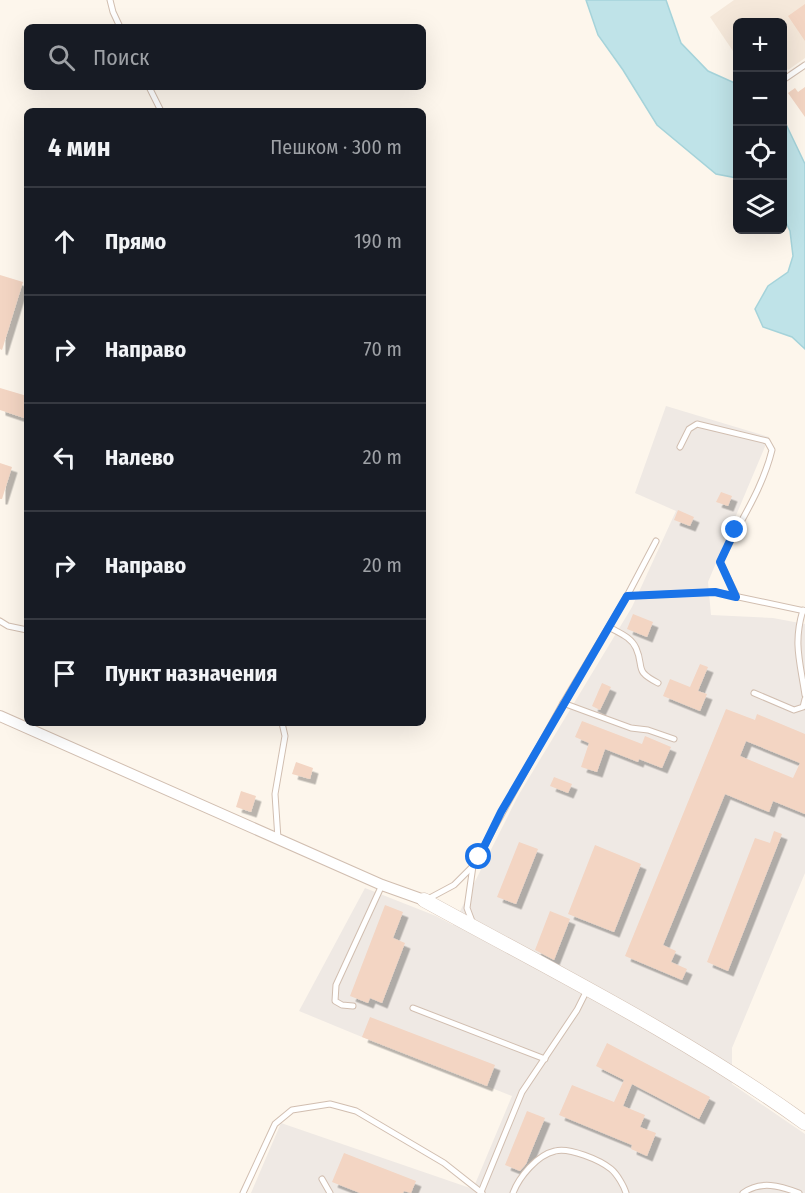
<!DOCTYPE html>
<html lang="ru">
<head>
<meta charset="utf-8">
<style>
	:root { --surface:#171b24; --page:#242831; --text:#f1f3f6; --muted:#9ea1a6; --line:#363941 }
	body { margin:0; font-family:"Fira Sans Condensed",sans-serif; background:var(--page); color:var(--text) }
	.controls { position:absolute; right:18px; top:18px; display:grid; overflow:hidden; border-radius:9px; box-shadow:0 6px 24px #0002 }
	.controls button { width:54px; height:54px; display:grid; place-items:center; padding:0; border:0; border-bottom:2px solid var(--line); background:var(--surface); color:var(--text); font:30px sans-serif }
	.stop { position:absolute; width:18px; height:18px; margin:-14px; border:4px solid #1a73e8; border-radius:50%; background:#fff }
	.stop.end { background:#1a73e8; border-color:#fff; box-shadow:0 2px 6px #0008 }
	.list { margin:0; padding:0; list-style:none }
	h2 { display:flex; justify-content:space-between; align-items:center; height:78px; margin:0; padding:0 24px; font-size:26px }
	h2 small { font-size:20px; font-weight:400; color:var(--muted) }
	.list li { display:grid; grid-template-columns:39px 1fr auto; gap:18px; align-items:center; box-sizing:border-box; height:108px; padding:0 24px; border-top:2px solid var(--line) }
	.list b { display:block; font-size:22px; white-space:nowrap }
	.list em { font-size:20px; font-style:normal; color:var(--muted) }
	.icon { flex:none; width:33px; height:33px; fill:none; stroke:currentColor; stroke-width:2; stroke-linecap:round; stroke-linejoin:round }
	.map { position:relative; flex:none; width:805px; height:1193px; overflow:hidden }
	.search { position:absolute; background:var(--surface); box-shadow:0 6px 24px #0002; left:24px; top:24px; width:402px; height:66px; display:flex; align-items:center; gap:15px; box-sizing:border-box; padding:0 21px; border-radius:9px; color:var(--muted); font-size:22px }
	.panel { position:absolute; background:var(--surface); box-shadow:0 6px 24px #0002; left:24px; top:108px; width:402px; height:618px; border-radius:9px }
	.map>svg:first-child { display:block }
	.residential { fill:#f5e8da }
	.industrial { fill:#efe9e4 }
	.water { fill:#bfe3e8; stroke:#a5d3da; stroke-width:1.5 }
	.building { fill:#f3d5c3; fill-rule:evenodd; filter:url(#shadow) }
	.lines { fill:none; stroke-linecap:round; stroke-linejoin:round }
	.service-casing { stroke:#d1beb0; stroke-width:7 }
	.minor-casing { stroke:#d1beb0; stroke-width:12 }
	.tertiary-casing { stroke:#d1beb0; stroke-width:15 }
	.service { stroke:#fff; stroke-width:5 }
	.minor { stroke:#fff; stroke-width:10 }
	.tertiary { stroke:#fff; stroke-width:14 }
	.route { stroke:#1a73e8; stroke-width:8 }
</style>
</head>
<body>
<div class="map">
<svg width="805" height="1193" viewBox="0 0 805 1193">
	<defs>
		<filter id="shadow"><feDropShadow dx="5.5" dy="5.5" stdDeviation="0" flood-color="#0004"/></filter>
	</defs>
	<rect width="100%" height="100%" fill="#fdf6ec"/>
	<path class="residential" d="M734 0H805V58L788 70 783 62 782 22H738L737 52 735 54 710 17Z"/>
	<path class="industrial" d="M666 406 769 437 708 582 711 615 773 618 805 624V873L732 1048V1084L805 1134V1193H251L281 1123 473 1189 512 1096 362 1037 299 1011 365 888 436 916 453 925 518 796 632 607 676 511 635 493Z"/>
	<g class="water">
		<path d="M586 0H666L681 43 708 71 737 84V178L716 174 657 125 623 70 598 35Z"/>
		<path d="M783 118 805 164V349L792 337 763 327 755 309 768 286 788 272 793 256 790 231 783 216Z"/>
	</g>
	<g class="building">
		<path d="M805 4V41L788 16Z"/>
		<path d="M805 87V117L788 93 795 88 798 92Z"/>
		<path d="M0 275 23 282 2 350 0 349Z"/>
		<path d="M0 388 27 396V419L0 410Z"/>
		<path d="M0 463 12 467 2 499H0Z"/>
		<path d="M721 492 732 496 728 506 716 502Z"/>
		<path d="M678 510 694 517 690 526 674 520Z"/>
		<path d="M633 614 653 622 647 637 627 629Z"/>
		<path d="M700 664 708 667 698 691 707 694 700 711 663 696 670 679 690 687Z"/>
		<path d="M602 683 611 687 600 710 592 706Z"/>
		<path d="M726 709 755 720 757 714 805 734V814L773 801 769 812 725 794 663 945 676 951 671 962 687 969 682 980 625 956ZM746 741 800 763 793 778 740 756Z"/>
		<path d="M582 721 642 744 645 736 671 747 662 768 639 759 638 762 605 749 597 772 581 767 589 743 575 737Z"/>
		<path d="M296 762 313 768 310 779 292 774Z"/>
		<path d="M554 777 572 784 568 793 550 786Z"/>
		<path d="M241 791 256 796 251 812 236 807Z"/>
		<path d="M774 831 782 834 728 971 707 962 755 838 770 843Z"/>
		<path d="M519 842 538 849 516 904 497 897Z"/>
		<path d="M595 845 641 864 614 932 568 914Z"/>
		<path d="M385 905 403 912 393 938 405 943 382 1003 370 998 368 1003 350 996Z"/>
		<path d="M550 911 570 919 554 960 535 950Z"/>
		<path d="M370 1017 495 1065 487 1086 362 1037Z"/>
		<path d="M607 1043 710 1097 699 1119 632 1084 623 1106 645 1115 640 1127 656 1133 647 1156 631 1149 632 1145 559 1115 572 1085 614 1102 624 1080 596 1066Z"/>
		<path d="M527 1111 545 1118 526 1164 520 1171 505 1165Z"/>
		<path d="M344 1153 416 1181 411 1193 404 1191 403 1193H360L332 1182Z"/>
	</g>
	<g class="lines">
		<defs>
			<g id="service">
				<path d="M110 0 113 12 120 27"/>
				<path d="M783 80 805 65"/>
				<path d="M149 87 161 111"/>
				<path d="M680 447 689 429 697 424 767 441 772 450C762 491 738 524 720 562L737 597"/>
				<path d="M627 596 715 592 805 611"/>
				<path d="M803 610C793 643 800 661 805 695"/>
				<path d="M0 621 8 626 27 630"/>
				<path d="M609 627C619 633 631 637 636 648 645 668 633 670 658 683"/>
				<path d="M754 693 794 710 803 707 805 699"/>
				<path d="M563 703 631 728 648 730 674 739"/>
				<path d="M278 839 275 794 285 736 282 723"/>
				<path d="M426 900 454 885 471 868"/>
				<path d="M473 924 467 908 473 866 563 703 627 596 656 541"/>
				<path d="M353 1006 342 1005 335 1001 336 985 382 885"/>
				<path d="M413 1008 545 1059"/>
				<path d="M322 1179 330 1193"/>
				<path d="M481 1192 522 1092 577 1010 587 990"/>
				<path d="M243 1193 275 1124 292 1110 330 1104 356 1111 444 1163 482 1193"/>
				<path d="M513 1193C519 1177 537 1155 555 1151 569 1147 600 1160 611 1169 617 1174 624 1186 626 1193"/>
				<path d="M743 1193C761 1180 780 1186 799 1193"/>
			</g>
			<path id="minor" d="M0 716 382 885 424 900"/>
			<path id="tertiary" d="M424 900C553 971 686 1037 805 1123"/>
		</defs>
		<use href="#service" class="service-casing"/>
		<use href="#minor" class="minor-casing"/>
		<use href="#tertiary" class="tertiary-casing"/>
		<use href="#service" class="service"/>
		<use href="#minor" class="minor"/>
		<use href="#tertiary" class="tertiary"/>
	</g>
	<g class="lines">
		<path class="route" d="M479 857 501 812 627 596 715 592 736 597 720 562 735 530"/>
	</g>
</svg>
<div class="controls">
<button>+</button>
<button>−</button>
<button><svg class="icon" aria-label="locate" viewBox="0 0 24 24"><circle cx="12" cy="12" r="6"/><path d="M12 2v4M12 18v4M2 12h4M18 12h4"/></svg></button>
<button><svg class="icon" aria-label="layers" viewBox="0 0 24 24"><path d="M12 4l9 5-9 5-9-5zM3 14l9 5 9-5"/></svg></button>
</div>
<div class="stop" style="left:479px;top:857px"></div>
<div class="stop end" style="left:735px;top:530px"></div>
<div class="search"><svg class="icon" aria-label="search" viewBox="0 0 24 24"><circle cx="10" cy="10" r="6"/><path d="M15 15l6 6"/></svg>Поиск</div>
<section class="panel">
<h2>4 мин<small>Пешком · 300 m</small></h2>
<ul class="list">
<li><svg class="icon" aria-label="ahead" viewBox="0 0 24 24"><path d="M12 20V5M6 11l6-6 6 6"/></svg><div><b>Прямо</b></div><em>190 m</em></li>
<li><svg class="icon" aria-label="right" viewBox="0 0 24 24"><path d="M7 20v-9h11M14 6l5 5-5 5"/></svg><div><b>Направо</b></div><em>70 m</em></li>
<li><svg class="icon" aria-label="left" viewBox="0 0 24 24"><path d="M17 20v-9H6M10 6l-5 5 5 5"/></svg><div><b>Налево</b></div><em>20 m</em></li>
<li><svg class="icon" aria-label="right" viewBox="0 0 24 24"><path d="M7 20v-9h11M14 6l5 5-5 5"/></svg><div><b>Направо</b></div><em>20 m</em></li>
<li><svg class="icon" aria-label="arrive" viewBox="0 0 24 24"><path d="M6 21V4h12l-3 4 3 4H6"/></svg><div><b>Пункт назначения</b></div></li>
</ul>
</section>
</div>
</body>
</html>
